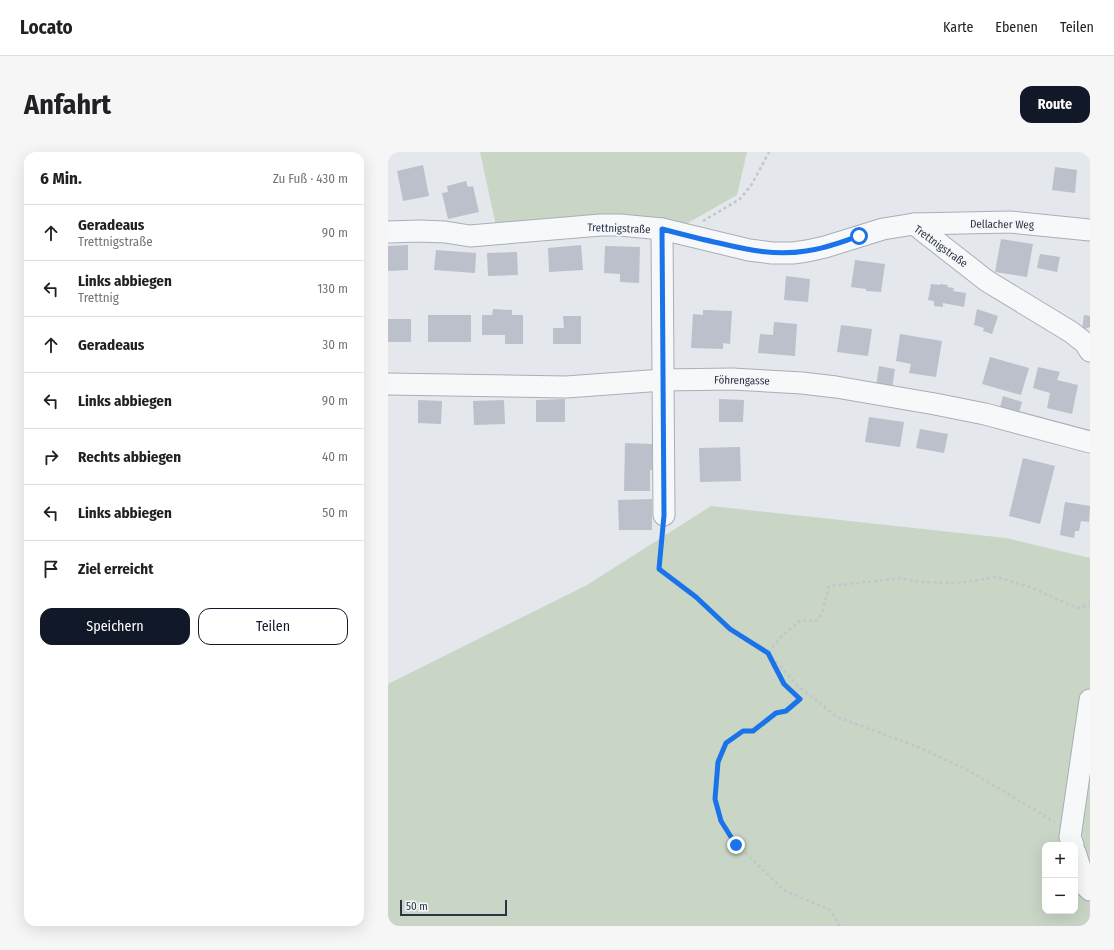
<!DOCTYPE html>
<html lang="de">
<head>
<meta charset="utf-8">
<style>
	:root { --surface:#fff; --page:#f6f6f6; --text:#202124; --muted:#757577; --line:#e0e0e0; --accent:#111827 }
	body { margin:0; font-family:"Fira Sans Condensed",sans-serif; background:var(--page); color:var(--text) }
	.controls { position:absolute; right:12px; bottom:12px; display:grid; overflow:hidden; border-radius:8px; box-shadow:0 4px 16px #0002 }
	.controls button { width:36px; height:36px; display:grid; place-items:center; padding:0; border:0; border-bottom:1px solid var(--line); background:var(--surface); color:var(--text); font:20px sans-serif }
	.scale { position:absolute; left:12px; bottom:10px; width:107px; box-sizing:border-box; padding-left:4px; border:2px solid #2b3445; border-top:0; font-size:11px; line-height:14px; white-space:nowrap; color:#2b3445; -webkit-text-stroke:3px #f4f6f9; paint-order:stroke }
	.stop { position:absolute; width:12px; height:12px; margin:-9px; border:3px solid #1a73e8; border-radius:50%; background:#fff }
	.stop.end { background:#1a73e8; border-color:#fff; box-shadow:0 1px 4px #0008 }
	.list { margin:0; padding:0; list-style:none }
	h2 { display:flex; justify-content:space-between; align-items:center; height:52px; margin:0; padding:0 16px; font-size:17px }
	h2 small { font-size:13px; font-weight:400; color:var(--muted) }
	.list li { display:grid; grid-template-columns:26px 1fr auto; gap:12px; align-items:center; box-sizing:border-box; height:56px; padding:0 16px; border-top:1px solid var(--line) }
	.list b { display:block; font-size:15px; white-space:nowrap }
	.list p { margin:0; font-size:13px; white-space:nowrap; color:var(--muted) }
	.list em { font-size:13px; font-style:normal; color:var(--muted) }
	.actions { display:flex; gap:8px; padding:12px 16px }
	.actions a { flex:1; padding:9px 0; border:1px solid var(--accent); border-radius:12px; text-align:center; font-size:14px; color:var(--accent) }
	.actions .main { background:var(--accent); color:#fff }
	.icon { flex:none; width:22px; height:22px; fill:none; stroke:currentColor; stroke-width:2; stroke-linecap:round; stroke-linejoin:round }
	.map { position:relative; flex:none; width:702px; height:774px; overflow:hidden; border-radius:12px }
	header { display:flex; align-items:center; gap:24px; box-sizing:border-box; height:56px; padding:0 20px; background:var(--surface); border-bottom:1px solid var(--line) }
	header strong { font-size:19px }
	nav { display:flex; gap:22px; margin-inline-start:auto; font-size:14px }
	.intro { display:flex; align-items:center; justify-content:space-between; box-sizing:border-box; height:96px; padding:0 24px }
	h1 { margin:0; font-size:28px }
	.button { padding:10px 18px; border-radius:12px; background:var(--accent); color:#fff; font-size:14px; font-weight:700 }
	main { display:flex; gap:24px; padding:0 24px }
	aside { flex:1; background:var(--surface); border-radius:12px; box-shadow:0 4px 16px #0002 }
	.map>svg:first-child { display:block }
	.green { fill:#c9d6c5; fill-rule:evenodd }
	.building { fill:#bbc0ca }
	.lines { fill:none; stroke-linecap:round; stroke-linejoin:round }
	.minor-casing { stroke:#a9aeb7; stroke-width:23 }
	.path { stroke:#c2c5cb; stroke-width:2.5; stroke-dasharray:3 3; stroke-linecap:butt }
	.minor { stroke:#f7f8fa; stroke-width:21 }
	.route { stroke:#1a73e8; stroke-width:5 }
	.labels { text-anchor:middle; stroke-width:4; stroke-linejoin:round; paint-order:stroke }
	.street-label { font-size:11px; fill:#2b3445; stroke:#f4f6f9 }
</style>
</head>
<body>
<header>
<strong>Locato</strong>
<nav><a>Karte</a><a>Ebenen</a><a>Teilen</a></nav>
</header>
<div class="intro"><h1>Anfahrt</h1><a class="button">Route</a></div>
<main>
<aside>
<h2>6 Min.<small>Zu Fuß · 430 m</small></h2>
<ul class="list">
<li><svg class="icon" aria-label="ahead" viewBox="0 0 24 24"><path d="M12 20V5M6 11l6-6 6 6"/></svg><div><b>Geradeaus</b><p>Trettnigstraße</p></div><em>90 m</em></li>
<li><svg class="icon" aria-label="left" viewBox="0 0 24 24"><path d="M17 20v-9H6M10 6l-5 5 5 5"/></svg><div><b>Links abbiegen</b><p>Trettnig</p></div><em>130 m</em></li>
<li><svg class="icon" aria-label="ahead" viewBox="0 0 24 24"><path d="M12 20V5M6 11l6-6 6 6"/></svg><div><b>Geradeaus</b></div><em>30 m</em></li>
<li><svg class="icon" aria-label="left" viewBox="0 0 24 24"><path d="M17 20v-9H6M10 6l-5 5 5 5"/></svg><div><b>Links abbiegen</b></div><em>90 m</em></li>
<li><svg class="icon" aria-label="right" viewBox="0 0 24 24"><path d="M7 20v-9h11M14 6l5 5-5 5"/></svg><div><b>Rechts abbiegen</b></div><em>40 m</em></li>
<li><svg class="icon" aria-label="left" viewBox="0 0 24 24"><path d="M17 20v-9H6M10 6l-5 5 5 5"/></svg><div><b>Links abbiegen</b></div><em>50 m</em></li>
<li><svg class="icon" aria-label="arrive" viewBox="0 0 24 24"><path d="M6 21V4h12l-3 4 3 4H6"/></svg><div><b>Ziel erreicht</b></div></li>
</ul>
<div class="actions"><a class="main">Speichern</a><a>Teilen</a></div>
</aside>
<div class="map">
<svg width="702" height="774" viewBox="0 0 702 774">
	<rect width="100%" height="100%" fill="#e4e7ec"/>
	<g class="green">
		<path d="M92 0H359L349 43 298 72 220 63 108 74Z"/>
		<path d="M323 354 618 386 702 406V774H0V532L199 433ZM657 693H687V759H657Z"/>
	</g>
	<g class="building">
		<path d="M35 13 41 44 15 49 9 19Z"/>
		<path d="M667 15 689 18 687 41 664 38Z"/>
		<path d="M78 29 80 35 85 34 91 60 60 67 54 41 60 40 59 34Z"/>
		<path d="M613 87 645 92 639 125 607 120Z"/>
		<path d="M20 93V118L0 119V94Z"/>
		<path d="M193 93 195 118 161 120 160 96Z"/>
		<path d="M217 94 252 95 251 131 232 130V122L216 121Z"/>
		<path d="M48 98 88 101 87 121 46 118Z"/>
		<path d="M129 100 130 123 100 124 99 101Z"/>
		<path d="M652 102 672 105 669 120 649 116Z"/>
		<path d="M467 108 497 112 493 140 478 139V137L463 135Z"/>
		<path d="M398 124 422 127 420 150 396 148Z"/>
		<path d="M543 132 552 133V132L560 133 559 135 566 136 565 139 578 141 576 155 555 151V155L546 154V149L540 148Z"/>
		<path d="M105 157 124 158V163H135V192H117V183H94V163H104Z"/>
		<path d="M589 157 610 164 604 182 595 179 596 176 586 173Z"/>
		<path d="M315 158 344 159 342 192 335 191V197L303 196 305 162 315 163Z"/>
		<rect x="40" y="163" width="43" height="27"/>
		<path d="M696 163 702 164V175L694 178Z"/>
		<path d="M175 164H193V192H165V176H176Z"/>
		<rect x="0" y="167" width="23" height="23"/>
		<path d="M386 170 409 172 407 204 370 201 372 182 385 183Z"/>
		<path d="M453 173 484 177 480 204 449 200Z"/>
		<path d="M512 182 554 189 548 225 521 221 523 212 508 209Z"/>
		<path d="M602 205 641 216 633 243 594 232Z"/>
		<path d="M491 214 507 217 504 237 488 235Z"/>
		<path d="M650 215 672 220 669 228 690 233 684 262 659 256 662 241 645 236Z"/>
		<path d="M615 244 634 250 630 264 611 259Z"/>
		<path d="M177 247V270H148V248Z"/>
		<path d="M331 247 356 248 355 270H331Z"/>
		<path d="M30 248 54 249 53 272 30 271Z"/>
		<path d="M116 248 117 272 86 273 85 249Z"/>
		<path d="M481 265 516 270 512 295 477 290Z"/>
		<path d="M532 277 560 282 556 301 528 296Z"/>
		<path d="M237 291 264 292V318H262V339H236Z"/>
		<path d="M352 295 353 329 312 330 311 296Z"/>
		<path d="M635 306 667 314 652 372 621 364Z"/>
		<path d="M264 347V378H231L230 348Z"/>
		<path d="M677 350 702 354 701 370 693 369 691 379H687L686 386 672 383Z"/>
	</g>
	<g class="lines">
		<defs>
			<g id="minor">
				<path d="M526 72 599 129 683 180 697 191 702 199"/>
				<path d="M274 77 276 363"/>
				<path d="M0 80 32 79 57 80 82 84 213 73H232L274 77 361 98 384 101H405L419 99 437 95 495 77 526 72 622 70 702 78"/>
				<path d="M0 232 178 235 275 228 344 227 414 231 448 235 547 252 597 262 702 290"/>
				<path d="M685 693 682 685 702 548"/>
				<path d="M687 700 698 734 702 738"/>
			</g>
		</defs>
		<use href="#minor" class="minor-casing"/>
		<g class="path">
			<path d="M315 69 352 47 364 32 381 0"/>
			<path d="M274 379 271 417 308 445 342 477 381 502"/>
			<path d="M384 505 409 533 449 565 525 593 578 617 667 670"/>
			<path d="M452 774 442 758 396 738 349 693 333 669 327 647 330 610 338 591 355 579H365L388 561 398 559 412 547 396 532 380 501 393 485 413 468 428 469 434 461 441 434 513 426 531 430 571 431 608 425 642 435 689 456 702 453"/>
		</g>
		<use href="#minor" class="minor"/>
	</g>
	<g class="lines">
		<path class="route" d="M348 693 333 669 327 647 330 610 338 591 355 579H365L388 561 398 559 412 547 396 532 380 501 342 477 308 445 271 417 276 363 274 77C293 82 312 87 331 91 360 98 388 104 418 99 437 97 454 90 471 84"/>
	</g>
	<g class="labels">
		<g class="street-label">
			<text transform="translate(614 72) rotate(1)" y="4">Dellacher Weg</text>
			<text transform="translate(231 76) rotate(2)" y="4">Trettnigstraße</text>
			<text transform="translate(553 94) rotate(36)" y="4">Trettnigstraße</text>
			<text transform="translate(354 228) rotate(1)" y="4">Föhrengasse</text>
		</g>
	</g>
</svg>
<div class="controls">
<button>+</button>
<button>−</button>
</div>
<div class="scale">50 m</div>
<div class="stop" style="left:471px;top:84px"></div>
<div class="stop end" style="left:348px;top:693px"></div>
</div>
</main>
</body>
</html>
